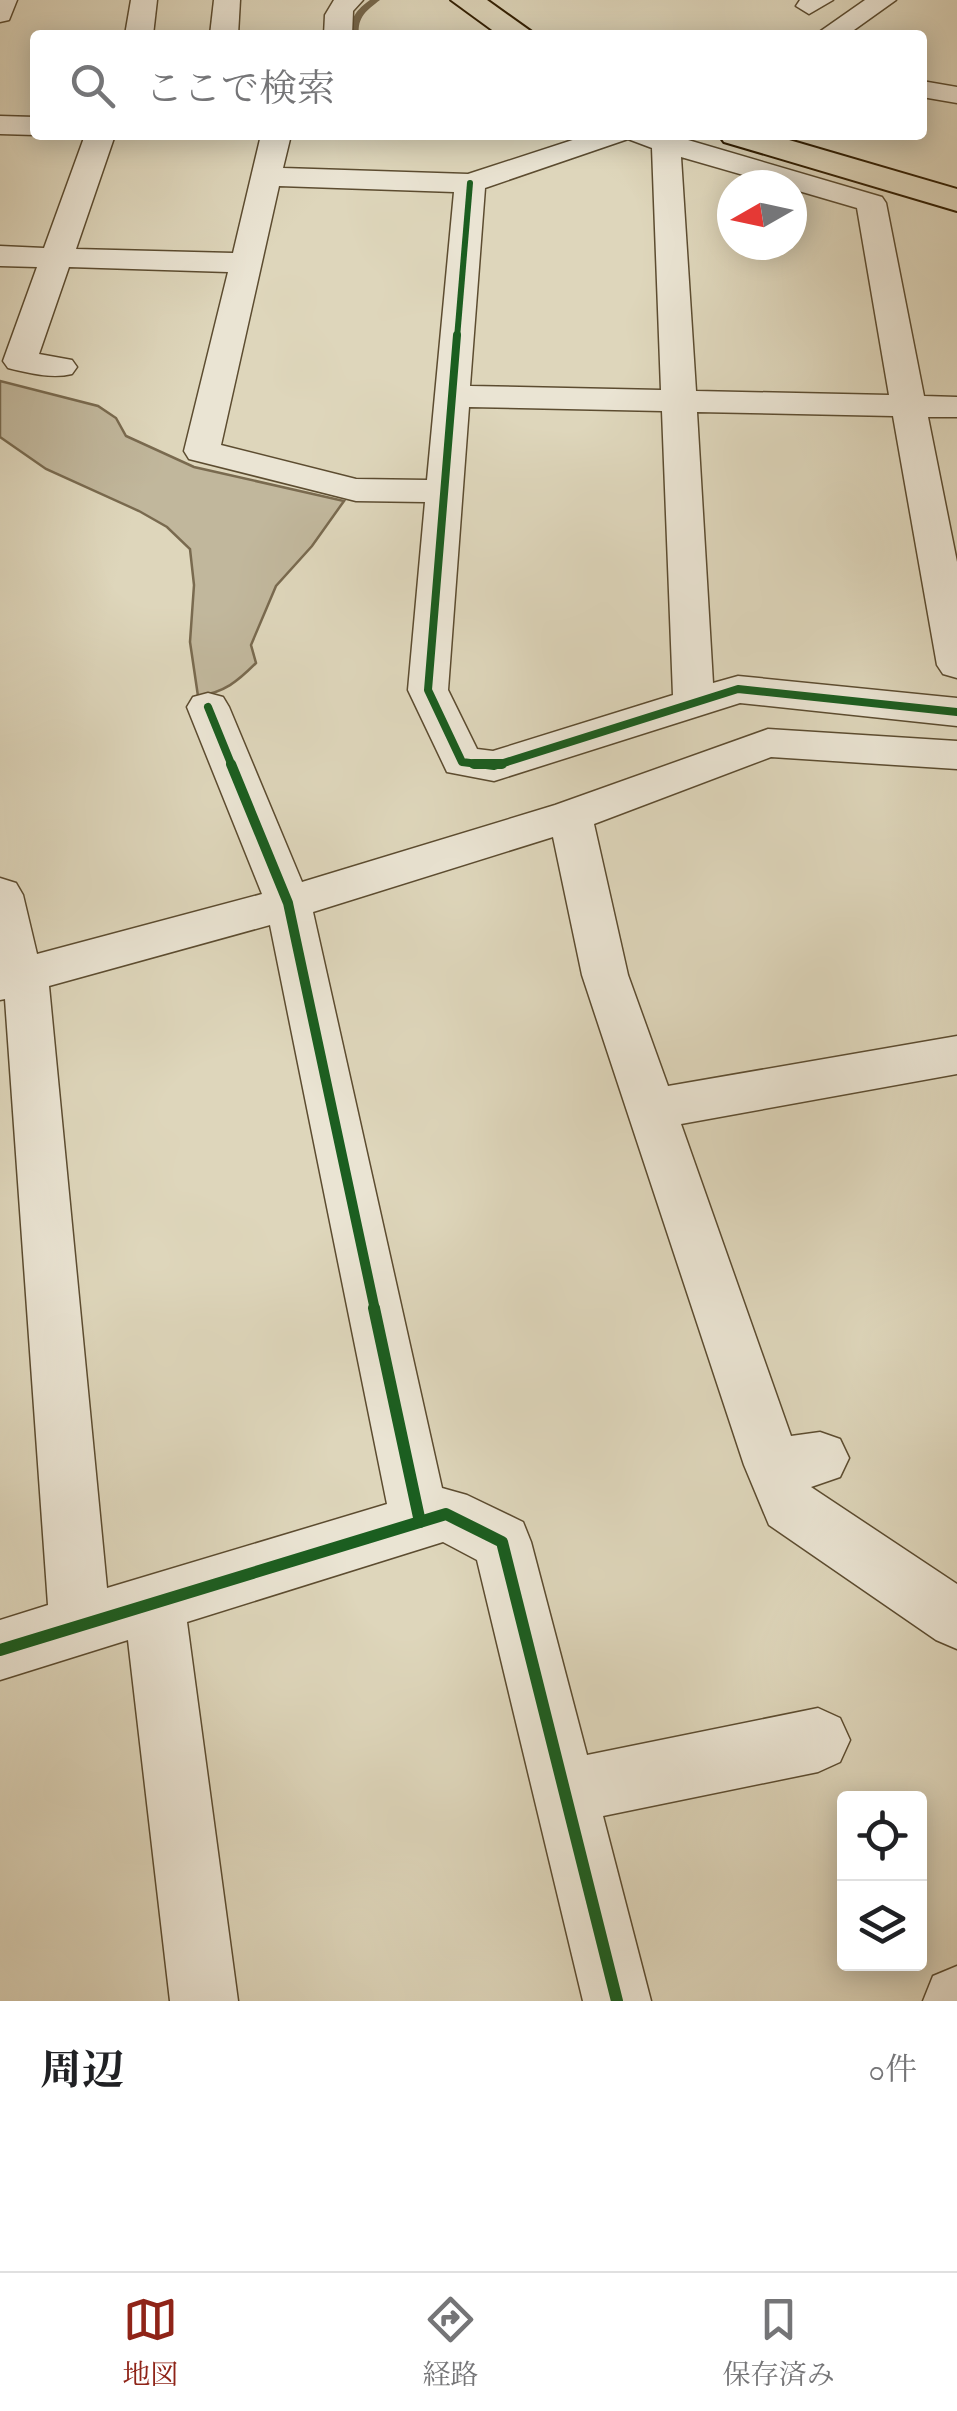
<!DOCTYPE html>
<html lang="ja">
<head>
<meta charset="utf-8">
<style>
	:root { --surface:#fff; --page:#f6f6f6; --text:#202124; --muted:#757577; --line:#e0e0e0; --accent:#8f2418 }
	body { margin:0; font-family:"IM FELL Double Pica","Noto Serif JP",serif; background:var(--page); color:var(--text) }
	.controls { position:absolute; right:30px; bottom:30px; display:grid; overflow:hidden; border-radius:10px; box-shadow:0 5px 25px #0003 }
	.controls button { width:90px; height:90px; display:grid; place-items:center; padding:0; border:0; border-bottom:2px solid var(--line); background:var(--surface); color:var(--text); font:50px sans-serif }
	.compass { position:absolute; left:717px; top:170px; width:90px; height:90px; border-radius:50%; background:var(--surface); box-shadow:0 5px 25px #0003; rotate:261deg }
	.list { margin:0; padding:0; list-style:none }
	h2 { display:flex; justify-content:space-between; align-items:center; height:130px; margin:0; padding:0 40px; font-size:42px }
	h2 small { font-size:32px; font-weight:400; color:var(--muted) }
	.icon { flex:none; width:55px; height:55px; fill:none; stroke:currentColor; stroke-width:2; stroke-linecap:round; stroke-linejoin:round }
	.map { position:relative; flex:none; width:957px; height:2001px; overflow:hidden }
	.search { position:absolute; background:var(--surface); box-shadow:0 5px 25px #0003; left:30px; right:30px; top:30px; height:110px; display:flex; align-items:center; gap:25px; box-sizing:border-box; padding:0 35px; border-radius:10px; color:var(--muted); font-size:38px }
	.sheet { height:270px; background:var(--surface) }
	nav { display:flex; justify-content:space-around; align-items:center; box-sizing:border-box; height:140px; border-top:2px solid var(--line); background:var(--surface); font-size:28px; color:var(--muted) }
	nav a { display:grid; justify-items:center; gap:5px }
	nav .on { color:var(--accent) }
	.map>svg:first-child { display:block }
	.green { fill:#c1b79c; stroke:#796a4f; stroke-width:2.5 }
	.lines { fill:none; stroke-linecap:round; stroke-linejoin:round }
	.stream { fill:#75674b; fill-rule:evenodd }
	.minor-casing { stroke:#5c4c30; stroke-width:3 }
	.primary-casing { stroke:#311e02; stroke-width:4 }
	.minor { fill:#eae4d3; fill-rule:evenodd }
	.primary { fill:#ded6bb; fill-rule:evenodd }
	.cycleway-far3-casing { stroke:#eae4d3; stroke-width:10 }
	.cycleway-far2-casing { stroke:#eae4d3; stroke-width:12 }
	.cycleway-far1-casing { stroke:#eae4d3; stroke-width:16 }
	.cycleway-casing { stroke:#eae4d3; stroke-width:19 }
	.cycleway-far3 { stroke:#1b5e20; stroke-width:6 }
	.cycleway-far2 { stroke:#1b5e20; stroke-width:8 }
	.cycleway-far1 { stroke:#1b5e20; stroke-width:10 }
	.cycleway { stroke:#1b5e20; stroke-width:12 }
</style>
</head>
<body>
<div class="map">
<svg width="957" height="2001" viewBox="0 0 957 2001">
	<rect width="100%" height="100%" fill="#ded6bb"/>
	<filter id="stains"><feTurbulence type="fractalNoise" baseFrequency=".002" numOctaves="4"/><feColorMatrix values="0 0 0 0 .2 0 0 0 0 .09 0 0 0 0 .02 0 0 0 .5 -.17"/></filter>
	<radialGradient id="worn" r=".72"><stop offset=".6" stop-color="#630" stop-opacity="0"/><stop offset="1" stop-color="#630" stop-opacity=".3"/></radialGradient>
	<path class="green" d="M0 381 98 406 116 418 126 436 194 467 344 501 312 546 276 586 251 645 256 663C238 681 224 693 198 696L190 642 194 585 190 549 167 527 139 511 46 469 0 437Z"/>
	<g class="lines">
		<path class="stream" d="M370 0H380C367 10 357 17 359 35H351C349 19 357 9 370 0Z"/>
		<defs>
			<g id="minor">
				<path d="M0 0H17L9 20 0 22Z"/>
				<path d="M131 0H157L153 35H125Z"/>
				<path d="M214 0H240L238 35H210Z"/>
				<path d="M334 0H363L353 11 352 35H324L325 15Z"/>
				<path d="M800 0H833L809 14 796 6Z"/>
				<path d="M865 0H896L847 35H815Z"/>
				<path d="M922 81 957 87V103L922 97Z"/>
				<path d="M0 116 35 117V135L0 134Z"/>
				<path d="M85 135H115L76 249 233 253 261 135H291L283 168 468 174 588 135H671L882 197 886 203 924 396 957 397V417H928L957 562V678L943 674 937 665 893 416 697 412 713 683 738 676 957 698V726L740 703 494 781 447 772 408 690 425 502 356 501 189 459 184 451 228 272 69 267 39 354 72 360 77 367 72 374C52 379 28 373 8 368L3 361 37 267 0 266V246L44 248ZM628 139 652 148 661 390 470 386 485 188ZM681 157 778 185H792V189L857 208 889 395 696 391ZM279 186 454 192 427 480 356 479 221 445ZM469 407 662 411 673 695 493 751 477 749 448 690Z"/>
				<path d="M208 693 223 697 229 707 302 882 555 805 768 729 957 741V769L771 757 594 824 628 975 668 1086 957 1036V1074L681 1124 791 1436 820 1432 840 1439 849 1458 840 1477 811 1487 957 1584V1649L936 1640 769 1525 744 1465 582 975 553 837 313 912 442 1488 467 1495 523 1522 531 1542 587 1755 818 1708 840 1718 850 1740 840 1762 818 1772 603 1816 651 2001H583L477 1560 443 1542 187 1622 238 2001H170L128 1640 0 1680V1620L48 1605 5 999 0 1000V878L16 883 23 895 37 954 262 894 187 707 193 697ZM270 925 387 1504 107 1588 49 986Z"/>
				<path d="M957 1966V2001H923L933 1976Z"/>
			</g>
			<g id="primary">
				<path d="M451 0H487L536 35H499Z"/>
				<path d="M719 135H772L957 189V211L724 142Z"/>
			</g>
		</defs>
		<use href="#minor" class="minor-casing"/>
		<use href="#primary" class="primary-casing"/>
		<use href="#minor" class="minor"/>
		<use href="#primary" class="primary"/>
		<defs>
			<path id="cycleway-far3" d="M457 338 470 183"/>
			<g id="cycleway-far2">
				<path d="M457 335 428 690 462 762 494 766 738 689 957 712"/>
				<path d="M208 707 232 766"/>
			</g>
			<g id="cycleway-far1">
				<path d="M231 764 288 903 375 1310"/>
				<path d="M474 764H502"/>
			</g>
			<g id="cycleway">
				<path d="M374 1308 420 1522"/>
				<path d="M0 1650 446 1514 502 1542 617 2001"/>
			</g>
		</defs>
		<use href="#cycleway-far3" class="cycleway-far3-casing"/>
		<use href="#cycleway-far2" class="cycleway-far2-casing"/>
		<use href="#cycleway-far1" class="cycleway-far1-casing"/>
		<use href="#cycleway" class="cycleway-casing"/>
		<use href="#cycleway-far3" class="cycleway-far3"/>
		<use href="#cycleway-far2" class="cycleway-far2"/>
		<use href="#cycleway-far1" class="cycleway-far1"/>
		<use href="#cycleway" class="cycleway"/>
	</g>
	<rect width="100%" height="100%" filter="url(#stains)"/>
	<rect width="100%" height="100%" fill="url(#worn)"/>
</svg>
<div class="controls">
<button><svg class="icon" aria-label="locate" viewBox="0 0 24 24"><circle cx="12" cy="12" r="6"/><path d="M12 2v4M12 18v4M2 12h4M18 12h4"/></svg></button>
<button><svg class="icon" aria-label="layers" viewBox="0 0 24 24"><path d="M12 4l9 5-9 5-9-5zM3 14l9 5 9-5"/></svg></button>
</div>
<svg class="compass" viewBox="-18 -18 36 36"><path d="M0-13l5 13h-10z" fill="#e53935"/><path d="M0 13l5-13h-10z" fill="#757577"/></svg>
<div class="search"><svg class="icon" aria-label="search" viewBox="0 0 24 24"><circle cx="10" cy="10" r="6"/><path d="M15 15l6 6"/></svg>ここで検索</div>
</div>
<section class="sheet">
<h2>周辺<small>0件</small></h2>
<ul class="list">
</ul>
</section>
<nav>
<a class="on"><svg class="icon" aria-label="map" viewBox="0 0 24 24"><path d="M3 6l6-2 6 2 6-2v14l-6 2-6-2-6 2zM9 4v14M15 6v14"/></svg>地図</a>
<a><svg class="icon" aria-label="directions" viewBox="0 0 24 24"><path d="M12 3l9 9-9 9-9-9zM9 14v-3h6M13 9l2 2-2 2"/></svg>経路</a>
<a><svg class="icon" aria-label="saved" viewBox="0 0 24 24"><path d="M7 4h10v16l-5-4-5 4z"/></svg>保存済み</a>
</nav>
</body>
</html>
